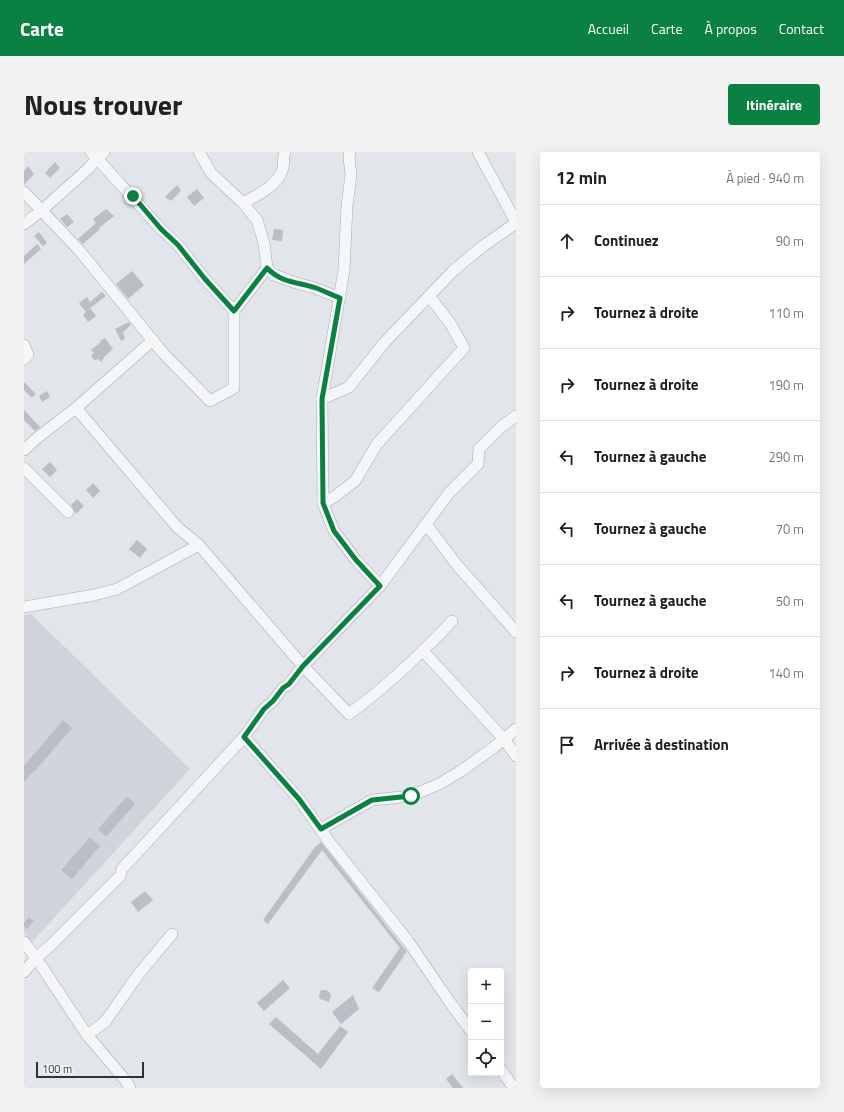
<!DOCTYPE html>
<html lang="fr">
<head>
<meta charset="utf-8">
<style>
	:root { --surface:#fff; --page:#f2f2f2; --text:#202124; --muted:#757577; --line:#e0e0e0; --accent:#0b8043 }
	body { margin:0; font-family:"Titillium Web",sans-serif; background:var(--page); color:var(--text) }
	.controls { position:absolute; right:12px; bottom:12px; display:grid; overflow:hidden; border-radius:4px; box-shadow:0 4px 16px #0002 }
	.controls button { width:36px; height:36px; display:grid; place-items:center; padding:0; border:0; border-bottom:1px solid var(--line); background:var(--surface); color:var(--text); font:20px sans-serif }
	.scale { position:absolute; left:12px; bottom:10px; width:108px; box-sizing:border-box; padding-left:4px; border:2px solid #2c3340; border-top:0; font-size:11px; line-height:14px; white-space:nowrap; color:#2c3340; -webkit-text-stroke:3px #f2f4f7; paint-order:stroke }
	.stop { position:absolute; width:12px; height:12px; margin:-9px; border:3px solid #0b8043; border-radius:50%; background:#fff }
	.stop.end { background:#0b8043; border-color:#fff; box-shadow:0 1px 4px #0008 }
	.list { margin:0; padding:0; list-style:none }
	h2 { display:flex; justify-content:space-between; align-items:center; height:52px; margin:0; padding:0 16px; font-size:17px }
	h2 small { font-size:13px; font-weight:400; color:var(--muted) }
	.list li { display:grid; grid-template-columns:26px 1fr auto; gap:12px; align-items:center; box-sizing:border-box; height:72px; padding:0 16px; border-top:1px solid var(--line) }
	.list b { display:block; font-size:15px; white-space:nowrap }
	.list em { font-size:13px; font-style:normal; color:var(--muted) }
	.icon { flex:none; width:22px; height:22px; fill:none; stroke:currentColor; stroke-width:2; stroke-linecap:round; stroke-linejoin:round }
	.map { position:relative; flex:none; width:492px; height:936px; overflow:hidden; border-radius:4px }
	header { display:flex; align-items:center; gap:24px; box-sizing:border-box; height:56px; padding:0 20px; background:var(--accent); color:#fff }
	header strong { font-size:19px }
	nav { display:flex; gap:22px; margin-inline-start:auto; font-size:14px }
	.intro { display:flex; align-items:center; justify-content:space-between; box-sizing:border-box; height:96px; padding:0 24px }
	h1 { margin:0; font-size:28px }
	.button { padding:10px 18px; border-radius:4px; background:var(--accent); color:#fff; font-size:14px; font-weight:700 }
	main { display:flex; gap:24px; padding:0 24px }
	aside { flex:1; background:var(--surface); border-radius:4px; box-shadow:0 4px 16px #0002 }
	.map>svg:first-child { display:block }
	.built { fill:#d1d4db }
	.building { fill:#babec5 }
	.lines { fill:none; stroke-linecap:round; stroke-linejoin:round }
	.minor-casing { stroke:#a8acb3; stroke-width:12 }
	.minor { stroke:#f5f6f8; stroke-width:11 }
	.route { stroke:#0b8043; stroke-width:5 }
</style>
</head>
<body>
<header>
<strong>Carte</strong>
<nav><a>Accueil</a><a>Carte</a><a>À propos</a><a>Contact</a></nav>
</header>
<div class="intro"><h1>Nous trouver</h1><a class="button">Itinéraire</a></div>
<main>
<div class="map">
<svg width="492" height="936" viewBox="0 0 492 936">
	<rect width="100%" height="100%" fill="#e2e5e9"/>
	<path class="built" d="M7 462 166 617 8 790 0 780V463Z"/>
	<g class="building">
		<path d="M31 10 36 16 26 26 21 21Z"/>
		<path d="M4 14 10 22 0 33V19Z"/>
		<path d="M153 33 157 39 147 49 141 45Z"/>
		<path d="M173 37 180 46 170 54 163 45Z"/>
		<path d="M82 57 90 64 75 76 76 77 59 92 54 87 72 71 69 67Z"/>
		<path d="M43 62 50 70 43 75 36 67Z"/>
		<path d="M250 77 259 78 258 89 248 88Z"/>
		<path d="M15 80 23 91 19 94 10 84Z"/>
		<path d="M13 92 17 97 0 112V104Z"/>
		<path d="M108 119 120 133 104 147 92 132Z"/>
		<path d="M78 140 82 144 66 156 72 164 64 170 59 163 62 160 55 151 63 145 66 150Z"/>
		<path d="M105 170 107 173 99 180 101 187 97 189 91 177Z"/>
		<path d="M81 186 89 197 81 204 77 210 74 207 70 208 67 204 70 201 67 198 77 190 76 189Z"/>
		<path d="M0 230 12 242 8 246 0 238Z"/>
		<path d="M23 239 26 245 18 250 15 244Z"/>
		<path d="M0 258 16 275 11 279 0 268Z"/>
		<path d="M26 310 33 318 26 325 18 317Z"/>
		<path d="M69 331 76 339 69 346 62 338Z"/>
		<path d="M53 347 60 354 52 362 47 353Z"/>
		<path d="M113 388 123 397 116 406 105 397Z"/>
		<path d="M39 568 48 576 10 620V619L0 630V614Z"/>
		<path d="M103 644 111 652 82 685 74 677Z"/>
		<path d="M66 685 76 694 48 727 37 718Z"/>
		<path d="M297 690 383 800 379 803 380 804 355 840 348 836 376 796 298 698 244 772 239 768 291 695Z"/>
		<path d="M121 739 129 748 114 760 107 750Z"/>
		<path d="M5 765 10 769 3 777 0 774V771Z"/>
		<path d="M259 828 266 836 240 859 233 851Z"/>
		<path d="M297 838H301L305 840 307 843 305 850 296 847 295 843Z"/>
		<path d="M329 843 335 857 317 872 308 860Z"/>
		<path d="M252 865 294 902 316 874 324 880 297 917 245 872Z"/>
		<path d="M428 922 439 936H429L422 927Z"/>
	</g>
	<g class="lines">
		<defs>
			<g id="minor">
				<path d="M175 0 187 21 219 51 233 68 240 91 243 116 250 123 272 131 291 136 316 146"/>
				<path d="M326 0 325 5 327 23 323 54 320 118 298 247 299 351 310 379 332 408 356 434"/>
				<path d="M454 0 492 70"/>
				<path d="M0 40 55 98 139 201 186 249 210 236V159L181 127 154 93 137 77 67 0"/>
				<path d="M219 51C233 43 252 35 258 19 261 13 258 6 261 0"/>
				<path d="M0 72 17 59 65 16 73 6 80 0"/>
				<path d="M210 159 243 116"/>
				<path d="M0 193 4 203 0 207"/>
				<path d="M298 247 325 235 360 191 429 119 459 94 492 71"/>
				<path d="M52 256 153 375 175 393 279 514 325 562C362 535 396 503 428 469"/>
				<path d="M0 298 13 286 52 256 129 188"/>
				<path d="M0 316 44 360"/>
				<path d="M299 351 310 345 331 329 353 292 440 196 426 171 405 144"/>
				<path d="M402 372 433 413 492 480"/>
				<path d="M0 455 70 443 93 437 175 393"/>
				<path d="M399 499 480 587 492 604"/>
				<path d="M220 585 275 647 306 691 384 789 425 849 447 879"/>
				<path d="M297 677 348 648 387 644 415 632 437 619 469 596 492 577"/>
				<path d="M0 790 12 806 0 820"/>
				<path d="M63 883 81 870 114 823 148 782"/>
				<path d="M477 918 490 936"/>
				<path d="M106 936 102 929 63 883 12 806 26 794 96 724 98 717 220 585 240 557 249 549 259 536 265 532 279 514 356 434 425 341 454 312 455 297 477 275 492 264"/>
			</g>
		</defs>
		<use href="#minor" class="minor-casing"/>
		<use href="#minor" class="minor"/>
	</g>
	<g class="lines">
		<path class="route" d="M109 44 137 77 154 93 181 127 210 159 243 116C257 131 274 130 292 136 300 139 308 143 316 146L298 247 299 351 310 379 332 408 356 434 279 514 265 532 259 536 249 549 240 557 220 585 275 647 297 677 348 648 387 644"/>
	</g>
</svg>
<div class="controls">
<button>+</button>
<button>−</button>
<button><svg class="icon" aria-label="locate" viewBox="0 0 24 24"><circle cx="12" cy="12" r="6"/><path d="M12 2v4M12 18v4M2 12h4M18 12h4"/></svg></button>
</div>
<div class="scale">100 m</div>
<div class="stop" style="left:387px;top:644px"></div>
<div class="stop end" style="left:109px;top:44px"></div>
</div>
<aside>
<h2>12 min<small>À pied · 940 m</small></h2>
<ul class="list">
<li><svg class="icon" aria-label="ahead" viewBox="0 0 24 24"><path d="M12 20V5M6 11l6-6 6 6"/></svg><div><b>Continuez</b></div><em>90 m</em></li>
<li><svg class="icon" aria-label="right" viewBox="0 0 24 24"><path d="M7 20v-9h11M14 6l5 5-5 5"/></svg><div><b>Tournez à droite</b></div><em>110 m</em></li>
<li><svg class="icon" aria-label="right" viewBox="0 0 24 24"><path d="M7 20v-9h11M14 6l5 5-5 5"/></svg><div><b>Tournez à droite</b></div><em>190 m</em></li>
<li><svg class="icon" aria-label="left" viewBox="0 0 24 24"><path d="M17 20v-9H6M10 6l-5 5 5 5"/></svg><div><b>Tournez à gauche</b></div><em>290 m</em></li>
<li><svg class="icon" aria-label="left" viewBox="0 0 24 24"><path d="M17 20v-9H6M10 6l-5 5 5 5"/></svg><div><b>Tournez à gauche</b></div><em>70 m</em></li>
<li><svg class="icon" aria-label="left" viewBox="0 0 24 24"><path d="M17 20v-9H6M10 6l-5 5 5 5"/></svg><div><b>Tournez à gauche</b></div><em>50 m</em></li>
<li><svg class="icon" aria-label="right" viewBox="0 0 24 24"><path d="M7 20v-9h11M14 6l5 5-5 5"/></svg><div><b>Tournez à droite</b></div><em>140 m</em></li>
<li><svg class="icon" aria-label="arrive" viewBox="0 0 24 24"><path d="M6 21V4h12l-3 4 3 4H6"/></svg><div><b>Arrivée à destination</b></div></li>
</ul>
</aside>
</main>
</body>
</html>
